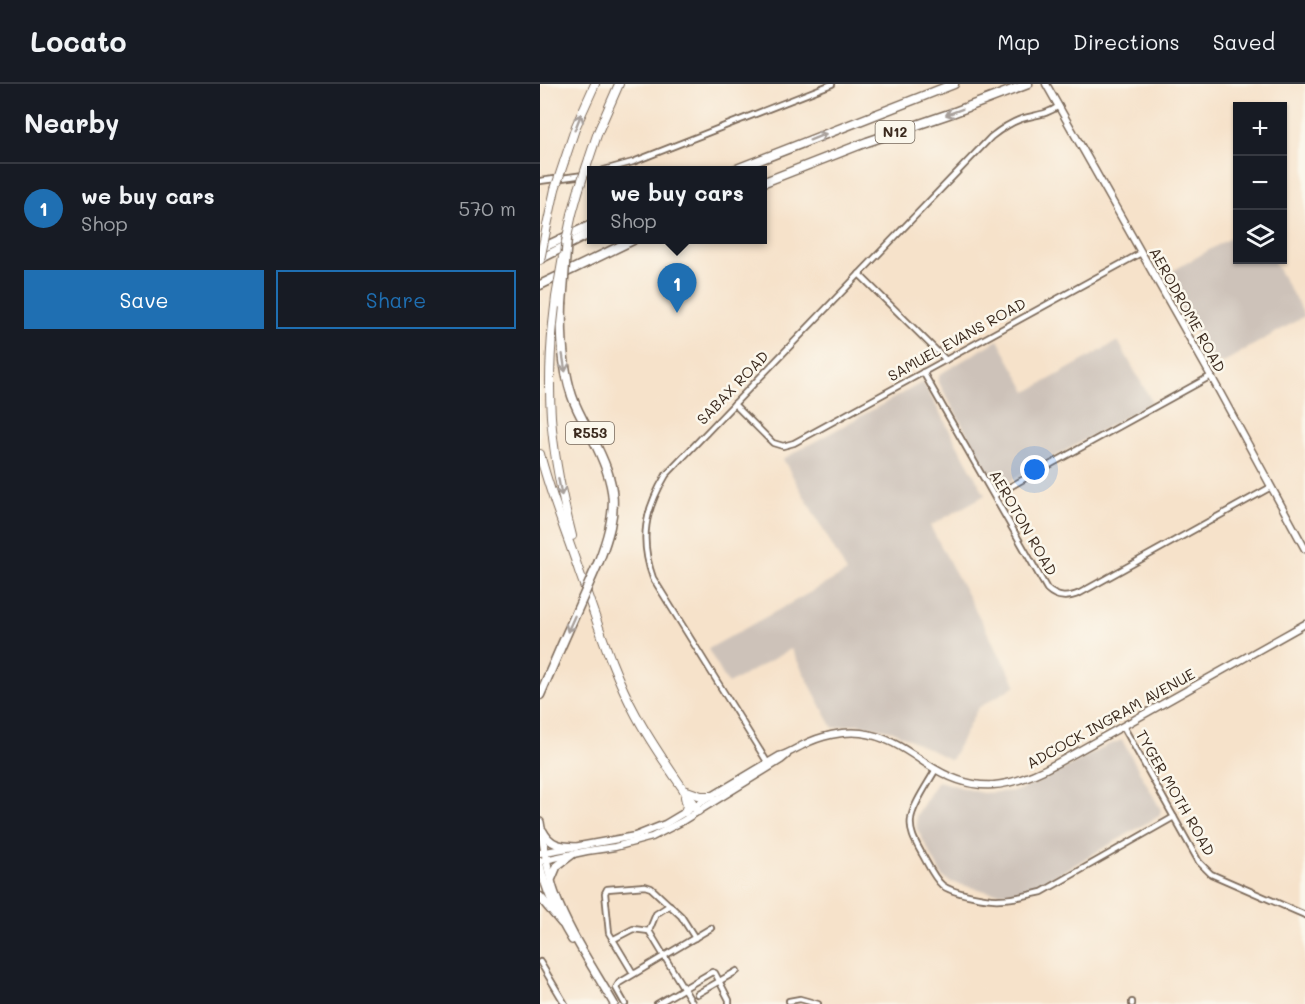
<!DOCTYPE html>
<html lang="en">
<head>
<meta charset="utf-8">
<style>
	:root { --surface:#171b24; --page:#242831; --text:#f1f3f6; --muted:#9ea1a6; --line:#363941; --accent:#1f6fb2 }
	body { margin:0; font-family:Mali,sans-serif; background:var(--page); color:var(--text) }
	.controls { position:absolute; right:18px; top:18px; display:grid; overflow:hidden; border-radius:0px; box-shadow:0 2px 4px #0004 }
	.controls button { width:54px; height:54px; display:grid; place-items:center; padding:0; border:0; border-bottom:2px solid var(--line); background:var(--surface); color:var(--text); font:30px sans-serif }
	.you { position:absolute; left:495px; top:386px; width:21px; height:21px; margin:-15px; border:4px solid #fff; border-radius:50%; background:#1a73e8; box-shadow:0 0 0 9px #1a73e833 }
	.badge { display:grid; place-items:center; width:39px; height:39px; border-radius:50%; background:var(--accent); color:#fff; font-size:20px; font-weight:700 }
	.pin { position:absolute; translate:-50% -50px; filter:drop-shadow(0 2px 3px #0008) }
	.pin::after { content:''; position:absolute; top:32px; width:21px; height:18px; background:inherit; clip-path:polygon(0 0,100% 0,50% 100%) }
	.popup { position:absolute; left:47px; top:82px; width:180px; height:78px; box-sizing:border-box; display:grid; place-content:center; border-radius:0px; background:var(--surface); filter:drop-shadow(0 2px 4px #0005); font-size:20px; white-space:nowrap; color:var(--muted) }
	.popup b { font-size:22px; color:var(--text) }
	.popup::after { content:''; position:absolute; left:50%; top:100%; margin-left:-12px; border:12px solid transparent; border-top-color:var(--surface) }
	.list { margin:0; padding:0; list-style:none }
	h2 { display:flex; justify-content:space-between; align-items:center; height:78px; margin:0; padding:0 24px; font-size:26px }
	h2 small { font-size:20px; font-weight:400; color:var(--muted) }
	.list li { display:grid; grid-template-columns:39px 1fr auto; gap:18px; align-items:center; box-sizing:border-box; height:90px; padding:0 24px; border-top:2px solid var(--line) }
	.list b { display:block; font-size:22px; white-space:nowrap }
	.list p { margin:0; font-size:20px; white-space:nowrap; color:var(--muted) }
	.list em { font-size:20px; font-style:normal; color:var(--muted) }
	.actions { display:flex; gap:12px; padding:18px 24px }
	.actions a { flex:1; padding:14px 0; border:2px solid var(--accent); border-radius:0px; text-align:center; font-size:21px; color:var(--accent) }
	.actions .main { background:var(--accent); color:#fff }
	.icon { flex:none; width:33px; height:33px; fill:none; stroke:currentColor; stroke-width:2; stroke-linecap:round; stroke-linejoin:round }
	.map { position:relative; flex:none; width:765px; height:920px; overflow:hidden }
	header { display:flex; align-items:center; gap:36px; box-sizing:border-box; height:84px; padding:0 30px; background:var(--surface); border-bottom:2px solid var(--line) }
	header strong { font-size:28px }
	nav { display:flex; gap:33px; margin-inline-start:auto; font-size:21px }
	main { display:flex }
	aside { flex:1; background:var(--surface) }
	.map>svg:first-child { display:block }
	.industrial { fill:#cdc2b9 }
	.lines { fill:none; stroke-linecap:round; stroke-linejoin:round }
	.minor-casing { stroke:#7c6a5a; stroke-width:8 }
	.tertiary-casing { stroke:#7c6a5a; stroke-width:9 }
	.secondary-casing { stroke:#7c6a5a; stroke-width:10 }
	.primary-casing { stroke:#7c6a5a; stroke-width:10 }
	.motorway-casing { stroke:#7c6a5a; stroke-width:11 }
	.minor { stroke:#fff; stroke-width:4.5 }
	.tertiary { stroke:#fff; stroke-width:6 }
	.secondary { stroke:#fff; stroke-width:7 }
	.primary { stroke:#fff; stroke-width:8 }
	.motorway { stroke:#fff; stroke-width:8 }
	.primary-bridge-casing { stroke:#7c6a5a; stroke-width:10; stroke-linecap:butt }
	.motorway-bridge-casing { stroke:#7c6a5a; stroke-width:11; stroke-linecap:butt }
	.primary-bridge { stroke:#fff; stroke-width:8 }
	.motorway-bridge { stroke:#fff; stroke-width:8 }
	.oneway { stroke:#a79f9a }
	.labels { text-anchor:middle; stroke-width:5; stroke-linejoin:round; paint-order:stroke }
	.shield { fill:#fbf7ec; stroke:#75685c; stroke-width:1.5 }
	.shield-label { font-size:14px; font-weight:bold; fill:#3b2a1e }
	.street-label { font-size:15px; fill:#3b2a1e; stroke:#fbf7ec }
</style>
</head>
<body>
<header>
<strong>Locato</strong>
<nav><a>Map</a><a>Directions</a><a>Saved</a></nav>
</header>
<main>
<aside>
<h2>Nearby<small></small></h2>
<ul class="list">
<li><span class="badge">1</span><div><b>we buy cars</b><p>Shop</p></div><em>570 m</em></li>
</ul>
<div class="actions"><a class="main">Save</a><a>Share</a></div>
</aside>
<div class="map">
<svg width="765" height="920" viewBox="0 0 765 920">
	<rect width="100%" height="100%" fill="#fbf7ec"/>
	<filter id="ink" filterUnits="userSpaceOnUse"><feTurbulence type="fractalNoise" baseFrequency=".0167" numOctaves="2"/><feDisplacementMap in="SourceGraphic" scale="12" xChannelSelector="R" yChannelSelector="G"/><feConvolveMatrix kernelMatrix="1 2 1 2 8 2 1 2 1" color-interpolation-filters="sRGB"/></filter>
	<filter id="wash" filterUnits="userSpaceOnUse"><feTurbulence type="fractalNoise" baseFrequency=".008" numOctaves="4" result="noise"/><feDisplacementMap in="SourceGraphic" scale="24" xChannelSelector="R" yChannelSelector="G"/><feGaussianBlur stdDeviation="1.35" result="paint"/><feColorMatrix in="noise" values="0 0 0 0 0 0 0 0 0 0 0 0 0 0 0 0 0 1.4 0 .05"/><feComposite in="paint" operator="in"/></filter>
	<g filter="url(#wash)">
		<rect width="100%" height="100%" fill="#f6e2ca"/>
		<g class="industrial">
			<path d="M697 150 698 176H733L765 232 682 279 670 275 624 192Z"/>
			<path d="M458 256 487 308 578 257 612 318 462 402 455 400 398 297 400 290Z"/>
			<path d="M383 298 445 411 390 442 476 601 438 624 411 676 353 647 317 640 293 644 251 565 188 600 168 565 307 488 243 375Z"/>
			<path d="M582 656 621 726 619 732 498 802 471 809 449 808 411 798 403 793 377 745 376 732 398 697 442 709 476 707 503 696 566 662Z"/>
		</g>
	</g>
	<g filter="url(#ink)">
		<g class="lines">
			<defs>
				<g id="minor">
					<path d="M64 86 93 78 292 0"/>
					<path d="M0 97 51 90"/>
					<path d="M319 190 406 276"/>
					<path d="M383 288 507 505C518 515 528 514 540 509L731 403"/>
					<path d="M194 320 233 359 243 362 254 359 601 169"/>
					<path d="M455 411 671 292"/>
					<path d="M583 642 659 778 671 790 765 831"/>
					<path d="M229 681 113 494C99 455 105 426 126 391L451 53C461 45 470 39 481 35 497 30 504 32 519 22"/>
					<path d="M396 685C389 698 372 722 371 735 369 748 376 759 382 770 388 780 393 793 402 801 411 809 448 816 460 815 474 815 488 811 502 808L634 733"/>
					<path d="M109 847 153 920"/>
					<path d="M109 847 116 830 130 821"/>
					<path d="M72 856 93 845 109 847"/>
					<path d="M0 878 25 920"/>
					<path d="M93 889 69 849 65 809 67 805 105 802 111 804 141 832 155 854"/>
					<path d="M157 910 197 887"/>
					<path d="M249 917 260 915 278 920"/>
					<path d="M592 918V920"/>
					<path d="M85 920 76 904 79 899 171 844"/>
					<path d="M117 920 172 888 175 889 189 916V920"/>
				</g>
				<g id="tertiary">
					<path d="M506 0 671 292 765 465"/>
					<path d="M0 769 95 752 125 740 239 672C248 670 255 665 263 661 280 652 302 647 321 649 347 652 366 666 387 680 435 712 470 705 519 678L765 540"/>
					<path d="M0 777 47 767 75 763 112 753 141 738 241 676 247 671"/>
				</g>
				<g id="secondary">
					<path d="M0 738C4 762 7 787 15 810 29 849 54 885 74 920"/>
					<path d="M3 747C10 761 20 762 35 763"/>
					<path d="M0 781C6 808 18 833 32 856"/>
					<path d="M12 794 17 782 33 770"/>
				</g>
				<g id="primary">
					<path d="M49 75 58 48 79 0"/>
					<path d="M24 78 36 42 55 0"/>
					<path d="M32 130 39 105"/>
					<path d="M7 142 15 105"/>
					<path d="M13 240C10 271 9 302 11 333 14 374 22 413 32 452"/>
					<path d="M0 370C10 410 26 448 39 487 57 536 71 585 96 631 114 665 137 695 158 727"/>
					<path d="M144 706 161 712H172"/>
					<path d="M145 728 147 722 145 713"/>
				</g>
				<g id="motorway">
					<path d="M194 86 414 0"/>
					<path d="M222 99 327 58 412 29 488 0"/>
					<path d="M0 165 51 141"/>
					<path d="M0 175 51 149"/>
					<path d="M0 201 93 156"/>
					<path d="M22 220C21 251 22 282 32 312 37 327 45 340 52 353 78 403 79 425 59 477"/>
					<path d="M0 611 20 565"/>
					<path d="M0 813 22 839"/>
				</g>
			</defs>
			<use href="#minor" class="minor-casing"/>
			<use href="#tertiary" class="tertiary-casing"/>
			<use href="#secondary" class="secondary-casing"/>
			<use href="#primary" class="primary-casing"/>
			<use href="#motorway" class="motorway-casing"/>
			<use href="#minor" class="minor"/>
			<use href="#tertiary" class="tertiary"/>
			<use href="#secondary" class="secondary"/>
			<use href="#primary" class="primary"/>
			<use href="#motorway" class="motorway"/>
			<defs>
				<g id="primary-bridge">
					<path d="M15 105 24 78"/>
					<path d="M39 105 49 75"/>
					<path d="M26 158 32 130"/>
					<path d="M0 176 7 142"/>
					<path d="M13 240 16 213 23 173"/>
				</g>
				<g id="motorway-bridge">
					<path d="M22 220 27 154"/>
					<path d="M20 565 59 477"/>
				</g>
			</defs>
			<use href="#primary-bridge" class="primary-bridge-casing"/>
			<use href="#motorway-bridge" class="motorway-bridge-casing"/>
			<use href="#primary-bridge" class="primary-bridge"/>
			<use href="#motorway-bridge" class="motorway-bridge"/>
		</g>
		<defs><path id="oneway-shaft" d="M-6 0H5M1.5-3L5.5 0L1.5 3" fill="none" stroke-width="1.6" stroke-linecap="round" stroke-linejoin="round" transform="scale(1.5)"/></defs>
		<g class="oneway">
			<use href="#oneway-shaft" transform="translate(414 28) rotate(160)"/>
			<use href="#oneway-shaft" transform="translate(38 38) rotate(-68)"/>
			<use href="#oneway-shaft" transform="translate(278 53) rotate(-22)"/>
			<use href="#oneway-shaft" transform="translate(24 279) rotate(81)"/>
			<use href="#oneway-shaft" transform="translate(20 403) rotate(79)"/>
			<use href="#oneway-shaft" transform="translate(31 540) rotate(114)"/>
		</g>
	</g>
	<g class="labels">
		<g class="shield">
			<rect x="335.5" y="37" width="39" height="22" rx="4.5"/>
			<rect x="26" y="338" width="48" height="22" rx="4.5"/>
		</g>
		<g class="shield-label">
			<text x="355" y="53">N12</text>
			<text x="50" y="354">R553</text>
		</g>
		<g class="street-label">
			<text transform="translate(647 226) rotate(61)" y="5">AERODROME ROAD</text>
			<text transform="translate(417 256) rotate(-29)" y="5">SAMUEL EVANS ROAD</text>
			<text transform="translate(193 304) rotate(-46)" y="5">SABAX ROAD</text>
			<text transform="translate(483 439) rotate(60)" y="5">AEROTON ROAD</text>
			<text transform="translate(571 635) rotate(-29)" y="5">ADCOCK INGRAM AVENUE</text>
			<text transform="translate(635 709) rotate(60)" y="5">TYGER MOTH ROAD</text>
		</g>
	</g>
</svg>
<div class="controls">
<button>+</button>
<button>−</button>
<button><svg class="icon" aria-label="layers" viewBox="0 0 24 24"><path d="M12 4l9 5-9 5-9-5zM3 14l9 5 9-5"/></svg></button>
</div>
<div class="you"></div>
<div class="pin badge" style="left:137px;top:229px">1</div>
<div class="popup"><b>we buy cars</b>Shop</div>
</div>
</main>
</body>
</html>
